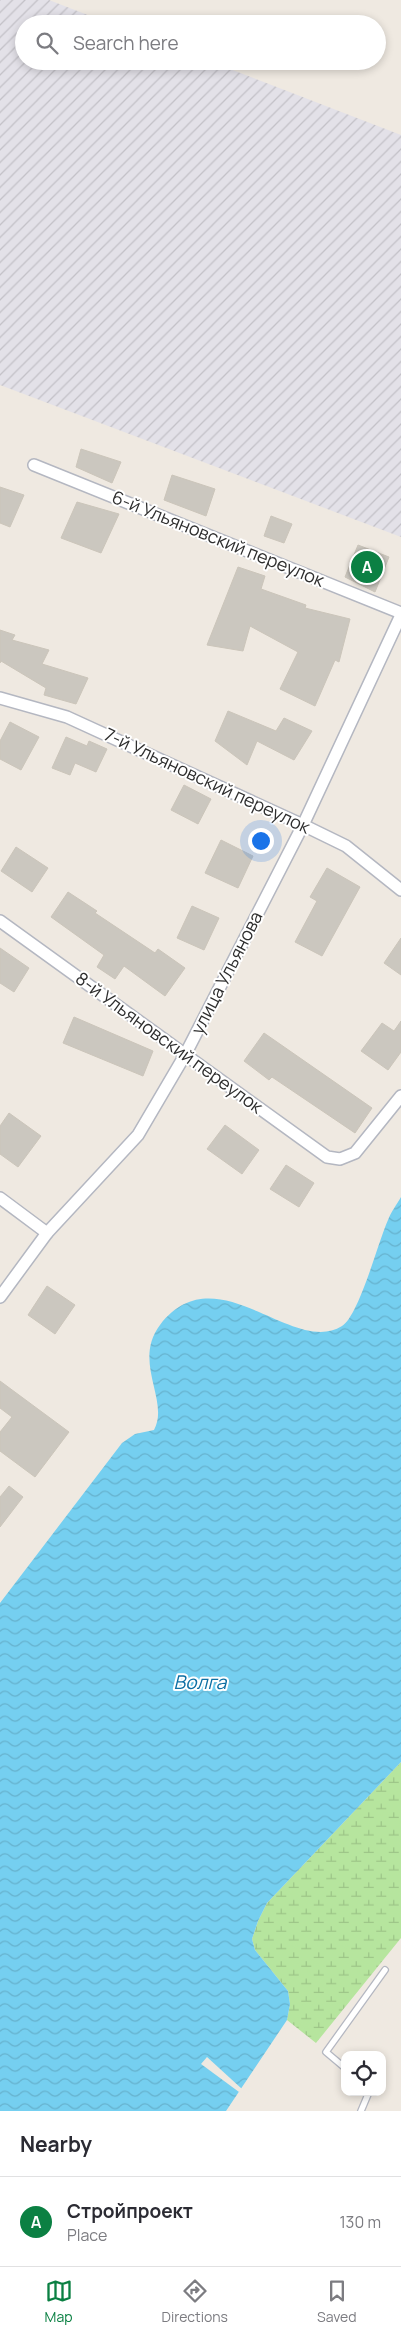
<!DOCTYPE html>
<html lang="en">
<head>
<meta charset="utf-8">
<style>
	:root { --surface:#fff; --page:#f7f7f7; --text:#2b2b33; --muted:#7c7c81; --line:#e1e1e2; --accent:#0b8043 }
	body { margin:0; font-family:Manrope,sans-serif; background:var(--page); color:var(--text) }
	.controls { position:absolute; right:15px; bottom:15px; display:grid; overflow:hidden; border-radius:10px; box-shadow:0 2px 8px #0003 }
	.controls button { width:45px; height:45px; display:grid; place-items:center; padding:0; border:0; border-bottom:1px solid var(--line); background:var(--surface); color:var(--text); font:25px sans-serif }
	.you { position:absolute; left:260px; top:840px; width:18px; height:18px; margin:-12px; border:4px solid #fff; border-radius:50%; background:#1a73e8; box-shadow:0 0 0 8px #1a73e833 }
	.badge { display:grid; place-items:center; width:32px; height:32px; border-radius:50%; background:var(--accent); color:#fff; font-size:16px; font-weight:700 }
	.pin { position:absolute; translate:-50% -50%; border:2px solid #fff; box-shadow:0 1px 5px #0006 }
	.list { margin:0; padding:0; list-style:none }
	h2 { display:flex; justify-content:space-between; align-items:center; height:65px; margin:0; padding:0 20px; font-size:21px }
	h2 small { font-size:16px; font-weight:400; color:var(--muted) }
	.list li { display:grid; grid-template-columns:32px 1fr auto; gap:15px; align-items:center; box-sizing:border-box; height:90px; padding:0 20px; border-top:1px solid var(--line) }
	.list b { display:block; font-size:19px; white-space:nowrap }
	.list p { margin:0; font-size:16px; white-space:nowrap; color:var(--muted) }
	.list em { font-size:16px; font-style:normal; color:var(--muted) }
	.icon { flex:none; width:28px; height:28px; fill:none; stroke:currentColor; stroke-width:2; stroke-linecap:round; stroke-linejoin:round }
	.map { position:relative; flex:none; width:401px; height:2111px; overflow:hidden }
	.search { position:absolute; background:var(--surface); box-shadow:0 2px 8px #0003; left:15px; right:15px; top:15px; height:55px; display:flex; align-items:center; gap:12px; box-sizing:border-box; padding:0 18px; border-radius:28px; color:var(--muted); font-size:19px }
	.sheet { height:155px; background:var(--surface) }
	nav { display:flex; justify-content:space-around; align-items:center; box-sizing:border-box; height:70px; border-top:1px solid var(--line); background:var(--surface); font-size:14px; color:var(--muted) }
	nav a { display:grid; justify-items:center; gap:2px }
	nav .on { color:var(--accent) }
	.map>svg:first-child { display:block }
	.industrial { fill:url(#industrial-furrows) }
	.wetland { fill:url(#wetland-marsh) }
	.water { fill:url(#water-waves) }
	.pier { fill:#efe9e1 }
	.building { fill:#cbc7bf; stroke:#cbc5ba }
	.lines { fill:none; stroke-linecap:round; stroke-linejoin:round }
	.lane-casing { stroke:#b4b7c1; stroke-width:8 }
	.street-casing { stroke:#b4b7c1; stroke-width:14 }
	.lane { stroke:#fff; stroke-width:5.5 }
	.street { stroke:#fff; stroke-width:11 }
	.labels { text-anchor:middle; stroke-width:4; stroke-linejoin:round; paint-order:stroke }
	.street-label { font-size:18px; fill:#2e2e2e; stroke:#fff }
	.water-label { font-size:19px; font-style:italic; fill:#0d6fa3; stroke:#fff }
</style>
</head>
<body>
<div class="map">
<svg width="401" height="2111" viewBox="0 0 401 2111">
	<defs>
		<pattern id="industrial-furrows" width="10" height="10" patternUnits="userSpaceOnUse" patternTransform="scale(1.25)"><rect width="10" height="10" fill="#e3e1e8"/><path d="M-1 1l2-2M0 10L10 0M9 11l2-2" fill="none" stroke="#c3c1c7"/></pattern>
		<pattern id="wetland-marsh" width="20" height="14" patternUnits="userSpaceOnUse" patternTransform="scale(1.25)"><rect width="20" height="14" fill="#b6e59e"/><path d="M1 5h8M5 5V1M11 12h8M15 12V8" fill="none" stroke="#9dc588"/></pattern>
		<pattern id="water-waves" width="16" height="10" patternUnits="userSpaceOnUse" patternTransform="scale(1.25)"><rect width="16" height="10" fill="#75cff0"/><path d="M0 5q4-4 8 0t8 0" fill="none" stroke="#66b2ce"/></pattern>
	</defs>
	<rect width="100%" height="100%" fill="#efe9e1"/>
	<path class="industrial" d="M0 0H49L111 24H24V61H209L401 135V537L0 385Z"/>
	<path class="wetland" d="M401 1762V1938L316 2043 287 2020 290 2004 288 1991 255 1950 252 1939 258 1921 267 1903Z"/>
	<path class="water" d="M401 1197V1762L267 1903 258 1921 252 1939 255 1950 288 1991 290 2004 287 2020 226 2111H0V1603L122 1443 135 1434 154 1430C170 1401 132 1362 160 1325 216 1252 293 1357 342 1326 359 1316 378 1242 388 1220 391 1212 397 1204 401 1197Z"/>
	<path class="pier" d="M207 2057 242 2089 239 2092 201 2064Z"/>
	<g class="building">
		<path d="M81 449 121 462 112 483 76 467Z"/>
		<path d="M172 475 215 489 206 516 164 500Z"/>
		<path d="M0 487 24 495 10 527 0 523Z"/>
		<path d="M77 502 119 514 101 553 61 538Z"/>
		<path d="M271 516 292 524 284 543 264 536Z"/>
		<path d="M358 545 389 557 375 592 345 577Z"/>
		<path d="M238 567 265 576 261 589 306 605 305 608 350 619 339 662 335 660 315 706 280 689 298 652 250 626 243 651 207 645Z"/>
		<path d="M0 630 15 635 12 640 49 650 42 664 88 678 76 704 44 695 46 688 1 661 0 663Z"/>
		<path d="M228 711 276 731 284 718 312 731 294 760 257 741 247 765 215 741Z"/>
		<path d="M10 722 39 737 21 770 0 759V741Z"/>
		<path d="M66 737 87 746 89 741 107 749 96 772 75 763 70 775 52 768Z"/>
		<path d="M184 785 211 799 198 824 171 810Z"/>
		<path d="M221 840 253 856 238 888 205 873Z"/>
		<path d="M16 847 48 868 32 892 1 871Z"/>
		<path d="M327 868 360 887 322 956 295 942 317 901 310 897Z"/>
		<path d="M68 892 97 911 95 913 155 953 158 949 185 968 165 996 124 966 115 979 97 967 104 955 51 917Z"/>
		<path d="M192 906 219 918 204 950 177 938Z"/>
		<path d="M401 938V975L384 963Z"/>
		<path d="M0 948 29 968 14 992 0 983Z"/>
		<path d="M74 1017 153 1051 143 1076 63 1043Z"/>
		<path d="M401 1021V1052L388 1070 361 1051 382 1023 394 1031Z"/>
		<path d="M264 1033 372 1108 355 1133 272 1077 269 1080 244 1061Z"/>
		<path d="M9 1113 41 1136 18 1167 0 1154V1126Z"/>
		<path d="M225 1125 259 1150 242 1174 207 1149Z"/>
		<path d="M286 1165 314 1183 299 1207 270 1189Z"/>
		<path d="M47 1286 75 1305 55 1334 28 1315Z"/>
		<path d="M0 1381 69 1432 35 1477 0 1451V1432L12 1417 0 1408Z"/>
		<path d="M9 1486 23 1497 0 1527V1497Z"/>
	</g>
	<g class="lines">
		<defs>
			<g id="lane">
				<path d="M345 2068 326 2052 385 1970"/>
				<path d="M361 2111 369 2092"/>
			</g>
			<g id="street">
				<path d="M34 465 401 613"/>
				<path d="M0 698 67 717 303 825 346 846 401 890"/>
				<path d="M0 921 327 1157 340 1159 355 1153 401 1096"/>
				<path d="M0 1198 47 1233"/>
				<path d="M0 1297 47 1233 138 1135 185 1055 303 825 401 615"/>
			</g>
		</defs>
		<use href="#lane" class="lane-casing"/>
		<use href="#street" class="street-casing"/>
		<use href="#lane" class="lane"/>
		<use href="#street" class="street"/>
	</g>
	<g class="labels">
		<g class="street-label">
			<text transform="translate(218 539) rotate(22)" y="6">6-й Ульяновский переулок</text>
			<text transform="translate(207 781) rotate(25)" y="6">7-й Ульяновский переулок</text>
			<text transform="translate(227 973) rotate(-63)" y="6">улица Ульянова</text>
			<text transform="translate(169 1043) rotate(36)" y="6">8-й Ульяновский переулок</text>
		</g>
		<g class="water-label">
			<text x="200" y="1689">Волга</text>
		</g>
	</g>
</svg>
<div class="controls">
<button><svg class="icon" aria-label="locate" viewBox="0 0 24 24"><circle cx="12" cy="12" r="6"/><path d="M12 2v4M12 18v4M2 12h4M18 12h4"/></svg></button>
</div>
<div class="you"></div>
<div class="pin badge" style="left:367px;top:567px">A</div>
<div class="search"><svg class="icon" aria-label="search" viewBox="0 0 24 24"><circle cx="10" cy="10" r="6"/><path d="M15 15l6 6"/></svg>Search here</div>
</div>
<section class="sheet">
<h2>Nearby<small></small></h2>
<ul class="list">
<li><span class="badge">A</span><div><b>Стройпроект</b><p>Place</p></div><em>130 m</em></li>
</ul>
</section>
<nav>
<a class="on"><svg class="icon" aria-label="map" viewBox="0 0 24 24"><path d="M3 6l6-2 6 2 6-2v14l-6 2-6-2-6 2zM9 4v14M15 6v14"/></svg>Map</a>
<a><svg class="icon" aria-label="directions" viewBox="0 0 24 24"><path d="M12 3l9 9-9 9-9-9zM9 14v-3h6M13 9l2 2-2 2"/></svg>Directions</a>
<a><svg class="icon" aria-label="saved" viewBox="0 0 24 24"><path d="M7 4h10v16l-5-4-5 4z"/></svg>Saved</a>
</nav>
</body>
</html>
